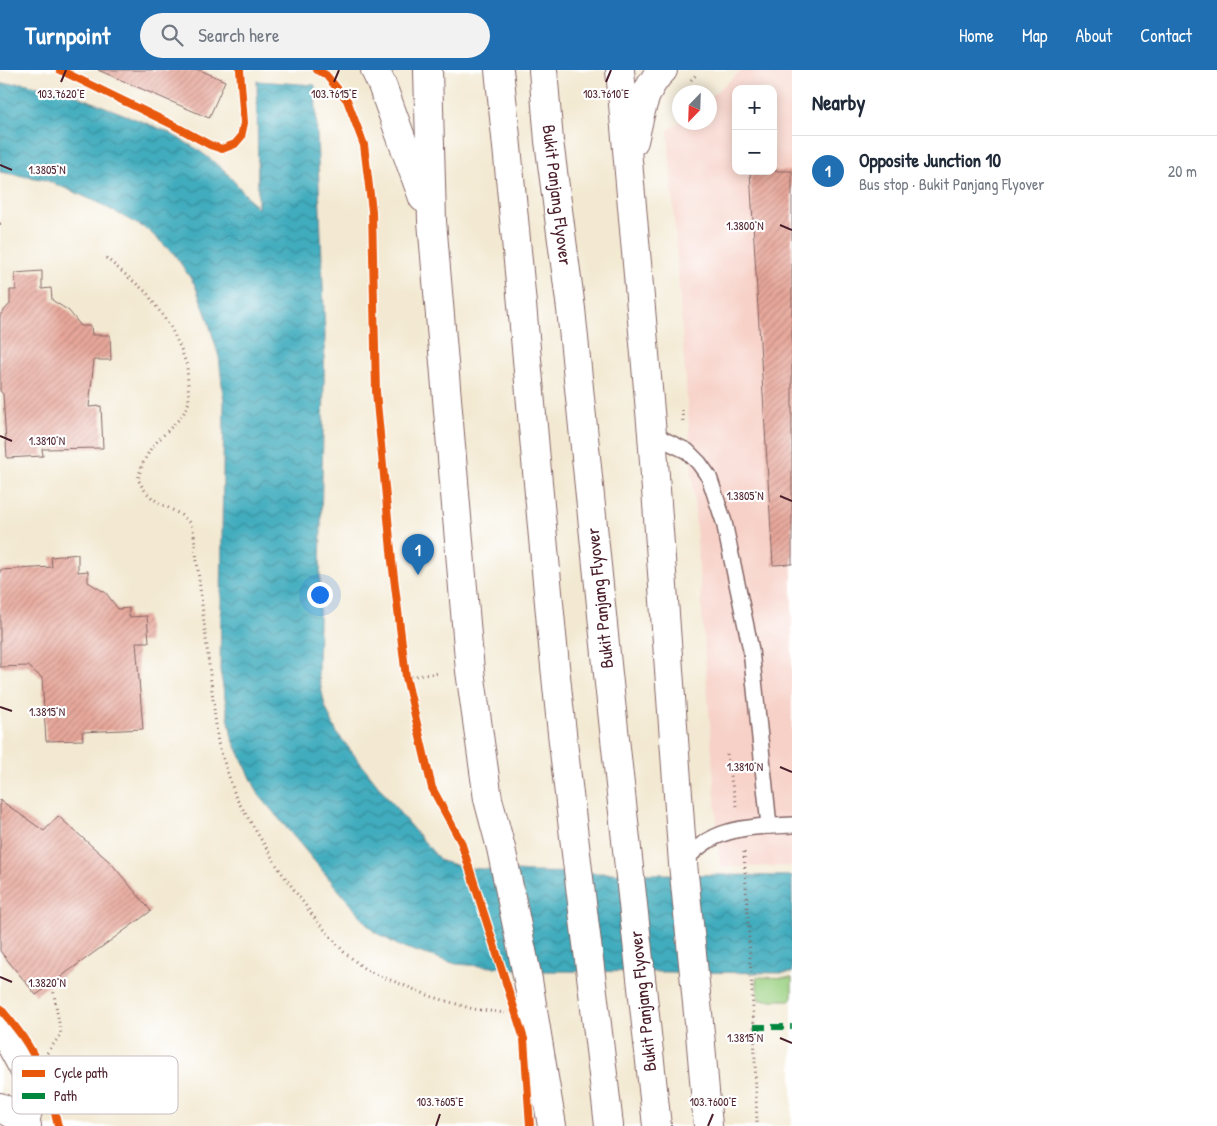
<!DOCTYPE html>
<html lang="en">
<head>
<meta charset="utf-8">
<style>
	:root { --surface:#fff; --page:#f2f2f3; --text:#1f2937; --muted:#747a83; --line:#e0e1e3; --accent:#1f6fb2 }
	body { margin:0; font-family:"Patrick Hand",sans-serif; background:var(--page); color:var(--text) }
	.controls { position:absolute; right:15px; top:15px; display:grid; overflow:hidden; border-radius:10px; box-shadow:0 2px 12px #0003 }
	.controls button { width:45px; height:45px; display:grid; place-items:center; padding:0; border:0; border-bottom:1px solid var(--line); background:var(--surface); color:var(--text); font:25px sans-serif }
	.compass { position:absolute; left:672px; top:15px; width:45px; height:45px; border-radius:50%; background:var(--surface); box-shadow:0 2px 12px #0003; rotate:203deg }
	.you { position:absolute; left:319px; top:524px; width:18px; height:18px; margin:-12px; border:4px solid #fff; border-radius:50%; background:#1a73e8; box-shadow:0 0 0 8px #1a73e833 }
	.badge { display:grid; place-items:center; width:32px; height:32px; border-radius:50%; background:var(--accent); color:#fff; font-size:16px; font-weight:700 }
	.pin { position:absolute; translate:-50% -41px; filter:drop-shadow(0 1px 2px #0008) }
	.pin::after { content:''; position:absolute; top:26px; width:18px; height:15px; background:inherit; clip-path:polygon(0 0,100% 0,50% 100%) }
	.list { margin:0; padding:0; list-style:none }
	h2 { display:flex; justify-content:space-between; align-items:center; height:65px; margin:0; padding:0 20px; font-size:21px }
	h2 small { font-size:16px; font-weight:400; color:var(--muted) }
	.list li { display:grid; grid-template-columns:32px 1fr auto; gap:15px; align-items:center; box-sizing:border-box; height:70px; padding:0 20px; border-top:1px solid var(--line) }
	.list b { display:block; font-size:19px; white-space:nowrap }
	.list p { margin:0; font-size:16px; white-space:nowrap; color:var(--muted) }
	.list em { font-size:16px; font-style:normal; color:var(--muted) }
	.icon { flex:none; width:28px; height:28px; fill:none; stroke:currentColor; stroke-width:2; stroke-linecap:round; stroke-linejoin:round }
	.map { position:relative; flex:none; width:792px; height:1056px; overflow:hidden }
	header { display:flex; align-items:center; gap:30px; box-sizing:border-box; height:70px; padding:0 25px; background:var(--accent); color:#fff }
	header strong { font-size:24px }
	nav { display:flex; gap:28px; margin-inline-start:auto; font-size:18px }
	.search { width:350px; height:45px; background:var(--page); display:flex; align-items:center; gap:12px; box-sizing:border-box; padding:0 18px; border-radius:28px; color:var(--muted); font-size:19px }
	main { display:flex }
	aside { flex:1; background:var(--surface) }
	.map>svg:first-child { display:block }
	.built { fill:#f7d1c7; fill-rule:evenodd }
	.green { fill:#9bd183; stroke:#727857 }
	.water { fill:url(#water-waves); stroke:#446674 }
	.building { fill:url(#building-hatch) }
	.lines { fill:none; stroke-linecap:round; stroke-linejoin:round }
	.service-casing { stroke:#856665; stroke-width:18 }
	.tertiary-casing { stroke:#856665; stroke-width:30 }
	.trunk-casing { stroke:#856665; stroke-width:30 }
	.path { stroke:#856665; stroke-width:3; stroke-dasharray:1 4; stroke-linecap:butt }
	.service { stroke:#fff; stroke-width:15 }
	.tertiary { stroke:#fff; stroke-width:28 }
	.trunk { stroke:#fff; stroke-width:28 }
	.quiet { stroke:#00873e; stroke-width:6; stroke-dasharray:12 6; stroke-linecap:butt }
	.cycleway-casing { stroke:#fff; stroke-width:11 }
	.cycleway { stroke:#e8590c; stroke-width:8 }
	.ticks { fill:none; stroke:#4a1f2b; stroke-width:2 }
	.labels { text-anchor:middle; stroke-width:4.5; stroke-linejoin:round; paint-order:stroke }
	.street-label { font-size:18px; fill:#4a1f2b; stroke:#fff }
	.key { fill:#fff; stroke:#c9bcbf; stroke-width:1 }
	.key-label { font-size:14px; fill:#4a1f2b }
	.ticks-label { font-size:12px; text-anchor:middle; fill:#4a1f2b; stroke:#fff; stroke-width:4.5; stroke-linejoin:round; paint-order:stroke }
</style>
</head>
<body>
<header>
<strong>Turnpoint</strong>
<div class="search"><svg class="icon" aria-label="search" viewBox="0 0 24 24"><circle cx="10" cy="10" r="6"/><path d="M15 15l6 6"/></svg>Search here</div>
<nav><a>Home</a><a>Map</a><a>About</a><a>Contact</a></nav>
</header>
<main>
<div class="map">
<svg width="792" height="1056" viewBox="0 0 792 1056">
	<defs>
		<pattern id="water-waves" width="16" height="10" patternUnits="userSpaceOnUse" patternTransform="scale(1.25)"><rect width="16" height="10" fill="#3facbd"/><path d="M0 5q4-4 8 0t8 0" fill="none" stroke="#378b9a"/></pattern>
		<pattern id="building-hatch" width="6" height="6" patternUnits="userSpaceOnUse" patternTransform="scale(1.25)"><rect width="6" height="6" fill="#e7a79a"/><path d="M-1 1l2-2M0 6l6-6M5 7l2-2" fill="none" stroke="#bd877e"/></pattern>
	</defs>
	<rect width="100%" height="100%" fill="#fff"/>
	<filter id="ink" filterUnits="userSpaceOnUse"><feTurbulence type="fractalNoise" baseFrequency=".02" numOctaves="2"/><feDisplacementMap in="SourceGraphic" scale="10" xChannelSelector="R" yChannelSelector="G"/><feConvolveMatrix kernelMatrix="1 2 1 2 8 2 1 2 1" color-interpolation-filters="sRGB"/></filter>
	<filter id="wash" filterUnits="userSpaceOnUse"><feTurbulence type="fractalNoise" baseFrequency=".0096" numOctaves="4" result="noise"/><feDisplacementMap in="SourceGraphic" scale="20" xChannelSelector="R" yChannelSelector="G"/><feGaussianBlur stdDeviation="1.12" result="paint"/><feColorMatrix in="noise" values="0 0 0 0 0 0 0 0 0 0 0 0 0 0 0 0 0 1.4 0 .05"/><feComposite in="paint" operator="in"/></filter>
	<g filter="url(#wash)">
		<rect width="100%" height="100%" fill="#f3e9d2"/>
		<path class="built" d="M742 0H792V796L720 797 668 61 679 52H710V27ZM736 19H773V101H736Z"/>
		<path class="green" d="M756 907 792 908V930H759Z"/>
		<path class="water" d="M257 11 315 15 325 265 318 603 325 636 337 663 407 752 441 791 466 798 533 802 792 806V903L541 901 456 894 399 876 373 861 259 725 232 668 220 600 224 332 219 287 207 247 195 215 175 185 148 160 97 132 46 110 0 102V14L23 13 70 23 166 61 197 79 224 100 258 139Z"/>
		<g id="blocks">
			<g class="building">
				<path d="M98 0H200L225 11 209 48Z"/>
				<path d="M750 101H792V494L773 495Z"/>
				<path d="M42 201V219L51 218 52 230 69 241 81 256H91L92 265H110L111 290H94L89 337 101 336 103 378 42 379 43 386 7 388 3 324 0 321V245L10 234V220H16L15 203Z"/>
				<path d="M78 484V502L88 501V512L106 523 118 539 129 538V547L147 546 149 572H136L143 659 82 662 83 670 46 671 42 608 28 596 0 597V500L52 497 51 487Z"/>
				<path d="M0 730 44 761 58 746 111 793 151 841 36 925 0 881Z"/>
			</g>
		</g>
	</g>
	<g filter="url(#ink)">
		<use href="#blocks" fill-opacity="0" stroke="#856665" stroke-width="1"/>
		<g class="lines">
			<defs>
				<g id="service">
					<path d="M652 364 687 381 699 393 709 407 724 452 751 580 769 756"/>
					<path d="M683 794C710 756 750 757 792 755"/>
				</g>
				<g id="tertiary">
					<path d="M0 958C8 969 33 1013 33 1025 32 1036 23 1045 27 1056"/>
					<path d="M0 1037 25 1051"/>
				</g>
				<g id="trunk">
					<path d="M375 0 382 15 423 128"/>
					<path d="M428 0 432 151 470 601 488 729 501 778 528 910 552 1056"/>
					<path d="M499 0C521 202 536 404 556 606 571 756 592 906 609 1056"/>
					<path d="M543 0 549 71 571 239 608 604 657 1056"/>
					<path d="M620 0 652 364 683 794 700 963 708 1056"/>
					<path d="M634 71C640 46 643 18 663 0"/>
				</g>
			</defs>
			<use href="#service" class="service-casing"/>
			<use href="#tertiary" class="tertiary-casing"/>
			<use href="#trunk" class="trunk-casing"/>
			<g class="path">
				<path d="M691 10 696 5"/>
				<path d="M0 154H4"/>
				<path d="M106 188 147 223 170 256 181 279 187 296 189 332 183 345 151 378 142 395 138 409C152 439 175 434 191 455 194 459 194 468 195 474L218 673 236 728 279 799 316 850 344 882 366 900 430 926 473 939 505 943"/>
				<path d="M682 340 683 353"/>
				<path d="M406 607 440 603"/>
				<path d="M727 684 729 701"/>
				<path d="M737 736 729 701 742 699"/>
				<path d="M744 782 754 957 757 1056"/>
				<path d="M47 983 61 964 52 913"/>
			</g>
			<use href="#service" class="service"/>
			<use href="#tertiary" class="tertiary"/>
			<use href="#trunk" class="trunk"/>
			<path class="quiet" d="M754 957H792"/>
			<defs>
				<g id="cycleway">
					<path d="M60 0 173 55 210 75 222 79 235 74 241 67 244 53 240 0"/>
					<path d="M317 0 326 5 347 30 364 75 372 141 376 322 392 491 406 607 432 718 461 772 524 969 530 1056"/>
					<path d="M0 938C7 947 15 956 22 966 41 993 51 1024 58 1056"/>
				</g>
			</defs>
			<use href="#cycleway" class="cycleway-casing"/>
			<use href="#cycleway" class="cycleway"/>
		</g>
	</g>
	<path class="ticks" d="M61 12 66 0M334 12 339 0M606 12 611 0M0 95 12 100M780 155 792 160M0 366 12 371M780 426 792 431M0 637 12 641M780 697 792 702M0 907 12 912M780 968 792 973M436 1056 440 1044M708 1056 713 1044"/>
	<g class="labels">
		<g class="street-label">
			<text transform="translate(557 125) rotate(83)" y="6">Bukit Panjang Flyover</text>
			<text transform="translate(600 528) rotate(-96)" y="6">Bukit Panjang Flyover</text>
			<text transform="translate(643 931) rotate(-96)" y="6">Bukit Panjang Flyover</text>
		</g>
	</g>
	<rect x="12" y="986" width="166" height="58" rx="8" class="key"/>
	<rect x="22" y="1000" width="23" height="7" fill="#e8590c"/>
	<rect x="22" y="1023" width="23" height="6" fill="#00873e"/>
	<g class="key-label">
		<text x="54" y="1008">Cycle path</text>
		<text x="54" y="1031">Path</text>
	</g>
	<g class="ticks-label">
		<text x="61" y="28">103.7620°E</text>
		<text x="334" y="28">103.7615°E</text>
		<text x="606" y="28">103.7610°E</text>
		<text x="47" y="104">1.3805°N</text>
		<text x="745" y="160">1.3800°N</text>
		<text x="47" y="375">1.3810°N</text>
		<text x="745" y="430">1.3805°N</text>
		<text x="47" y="646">1.3815°N</text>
		<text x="745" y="701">1.3810°N</text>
		<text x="47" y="917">1.3820°N</text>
		<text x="745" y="972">1.3815°N</text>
		<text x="440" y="1036">103.7605°E</text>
		<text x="713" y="1036">103.7600°E</text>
	</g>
</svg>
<div class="controls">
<button>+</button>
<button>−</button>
</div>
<svg class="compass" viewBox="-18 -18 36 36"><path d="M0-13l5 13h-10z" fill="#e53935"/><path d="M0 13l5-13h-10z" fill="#747a83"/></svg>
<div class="you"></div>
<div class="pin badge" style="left:418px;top:505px">1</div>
</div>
<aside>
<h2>Nearby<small></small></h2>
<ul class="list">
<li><span class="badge">1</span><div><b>Opposite Junction 10</b><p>Bus stop · Bukit Panjang Flyover</p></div><em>20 m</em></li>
</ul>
</aside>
</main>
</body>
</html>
